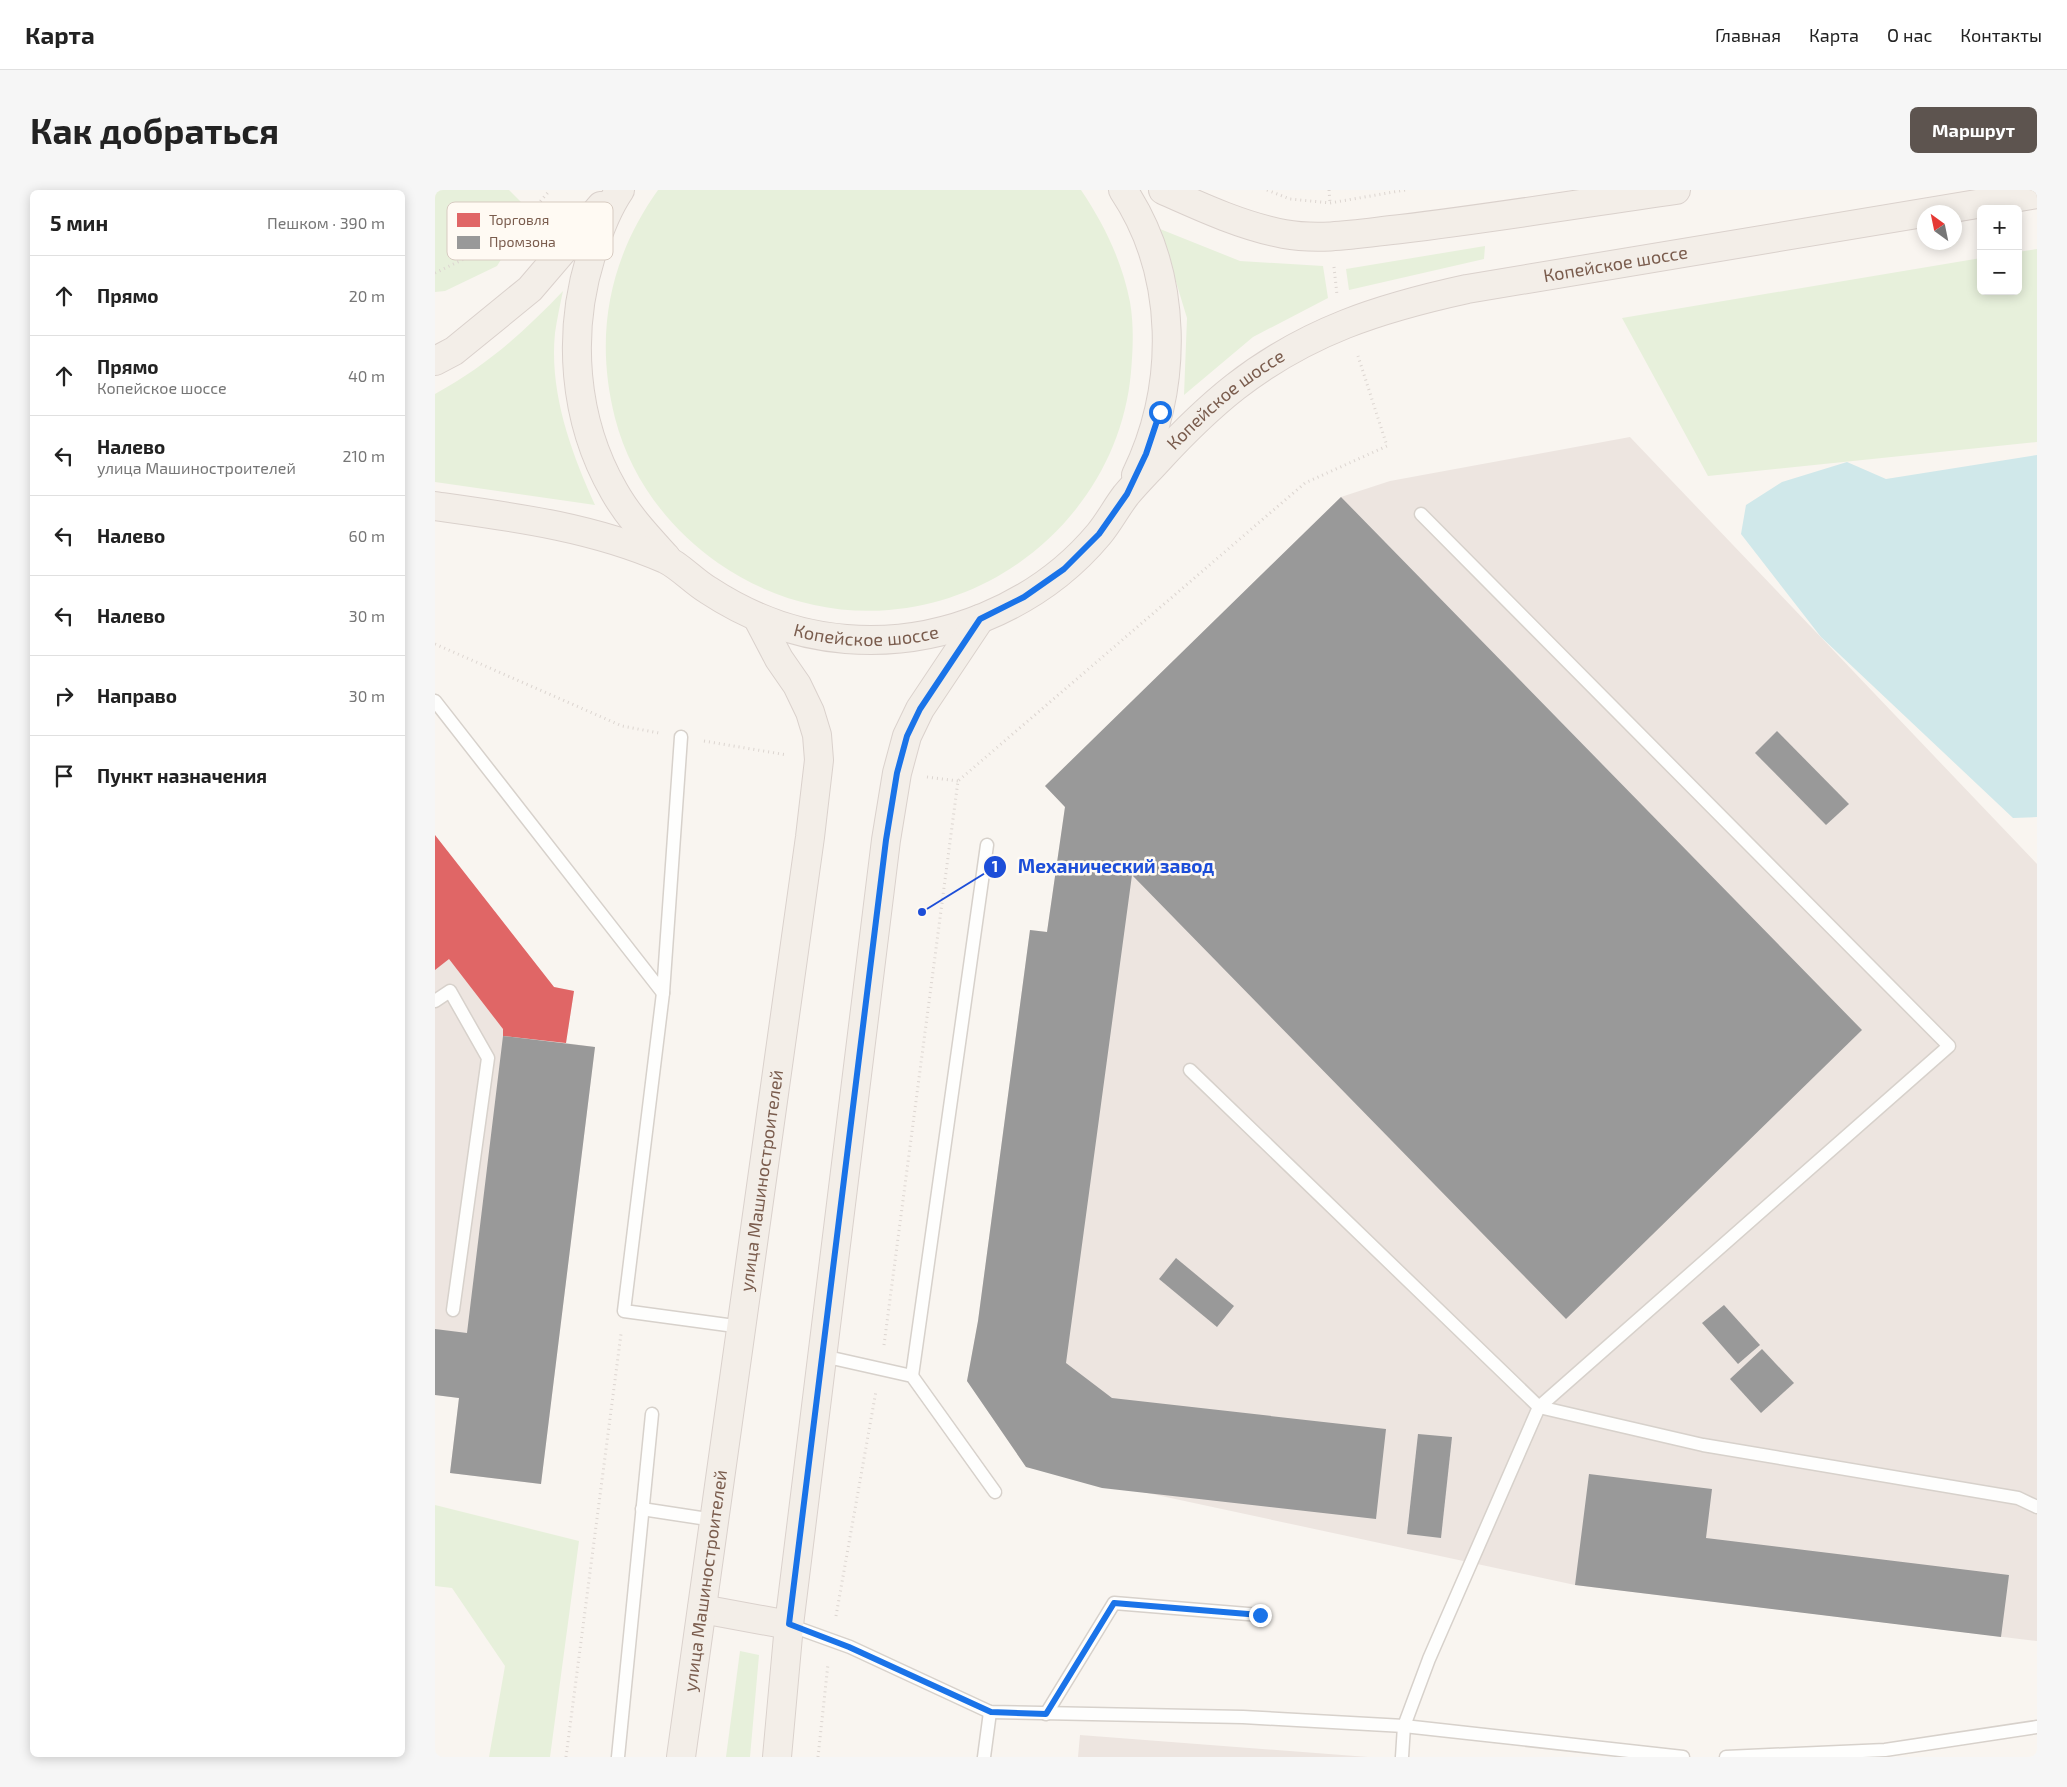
<!DOCTYPE html>
<html lang="ru">
<head>
<meta charset="utf-8">
<style>
	:root { --surface:#fff; --page:#f6f6f6; --text:#222; --muted:#767676; --line:#e0e0e0; --accent:#5d544f }
	body { margin:0; font-family:"Exo 2",sans-serif; background:var(--page); color:var(--text) }
	.controls { position:absolute; right:15px; top:15px; display:grid; overflow:hidden; border-radius:8px; box-shadow:0 2px 12px #0003 }
	.controls button { width:45px; height:45px; display:grid; place-items:center; padding:0; border:0; border-bottom:1px solid var(--line); background:var(--surface); color:var(--text); font:25px sans-serif }
	.compass { position:absolute; left:1482px; top:15px; width:45px; height:45px; border-radius:50%; background:var(--surface); box-shadow:0 2px 12px #0003; rotate:327deg }
	.stop { position:absolute; width:15px; height:15px; margin:-11px; border:4px solid #1a73e8; border-radius:50%; background:#fff }
	.stop.end { background:#1a73e8; border-color:#fff; box-shadow:0 1px 5px #0008 }
	.list { margin:0; padding:0; list-style:none }
	h2 { display:flex; justify-content:space-between; align-items:center; height:65px; margin:0; padding:0 20px; font-size:21px }
	h2 small { font-size:16px; font-weight:400; color:var(--muted) }
	.list li { display:grid; grid-template-columns:32px 1fr auto; gap:15px; align-items:center; box-sizing:border-box; height:80px; padding:0 20px; border-top:1px solid var(--line) }
	.list b { display:block; font-size:19px; white-space:nowrap }
	.list p { margin:0; font-size:16px; white-space:nowrap; color:var(--muted) }
	.list em { font-size:16px; font-style:normal; color:var(--muted) }
	.icon { flex:none; width:28px; height:28px; fill:none; stroke:currentColor; stroke-width:2; stroke-linecap:round; stroke-linejoin:round }
	.map { position:relative; flex:none; width:1602px; height:1567px; overflow:hidden; border-radius:8px }
	header { display:flex; align-items:center; gap:30px; box-sizing:border-box; height:70px; padding:0 25px; background:var(--surface); border-bottom:1px solid var(--line) }
	header strong { font-size:24px }
	nav { display:flex; gap:28px; margin-inline-start:auto; font-size:18px }
	.intro { display:flex; align-items:center; justify-content:space-between; box-sizing:border-box; height:120px; padding:0 30px }
	h1 { margin:0; font-size:35px }
	.button { padding:12px 22px; border-radius:8px; background:var(--accent); color:#fff; font-size:18px; font-weight:700 }
	main { display:flex; gap:30px; padding:0 30px }
	aside { flex:1; background:var(--surface); border-radius:8px; box-shadow:0 2px 12px #0003 }
	.map>svg:first-child { display:block }
	.industrial { fill:#ede5e0 }
	.green { fill:#e7f0db }
	.water { fill:#d0e8ea }
	.shops { fill:#e06666 }
	.industry { fill:#999 }
	.lines { fill:none; stroke-linecap:round; stroke-linejoin:round }
	.lane-casing { stroke:#d7d1cb; stroke-width:15 }
	.primary-casing { stroke:#dad1cc; stroke-width:30 }
	.path { stroke:#dcd5d0; stroke-width:3; stroke-dasharray:1 4; stroke-linecap:butt }
	.lane { stroke:#fefefd; stroke-width:12 }
	.primary { stroke:#f3eee8; stroke-width:28 }
	.route { stroke:#1a73e8; stroke-width:6 }
	.labels { text-anchor:middle; stroke-width:5; stroke-linejoin:round; paint-order:stroke }
	.street-label { font-size:18px; fill:#7a5c4d; stroke:#fffaf3 }
	.key { fill:#fffaf3; stroke:#d7cbc1; stroke-width:1 }
	.key-label { font-size:14px; fill:#7a5c4d }
	.leader { fill:none; stroke:#1d4ed8; stroke-width:2 }
	.callout-dot { fill:#1d4ed8; stroke:#fffaf3; stroke-width:2 }
	.mark-label { font-size:15px; text-anchor:middle; font-weight:bold; fill:#fff }
	.callout-label { font-size:19px; text-anchor:middle; font-weight:bold; fill:#1d4ed8; stroke:#fffaf3; stroke-width:5; stroke-linejoin:round; paint-order:stroke }
</style>
</head>
<body>
<header>
<strong>Карта</strong>
<nav><a>Главная</a><a>Карта</a><a>О нас</a><a>Контакты</a></nav>
</header>
<div class="intro"><h1>Как добраться</h1><a class="button">Маршрут</a></div>
<main>
<aside>
<h2>5 мин<small>Пешком · 390 m</small></h2>
<ul class="list">
<li><svg class="icon" aria-label="ahead" viewBox="0 0 24 24"><path d="M12 20V5M6 11l6-6 6 6"/></svg><div><b>Прямо</b></div><em>20 m</em></li>
<li><svg class="icon" aria-label="ahead" viewBox="0 0 24 24"><path d="M12 20V5M6 11l6-6 6 6"/></svg><div><b>Прямо</b><p>Копейское шоссе</p></div><em>40 m</em></li>
<li><svg class="icon" aria-label="left" viewBox="0 0 24 24"><path d="M17 20v-9H6M10 6l-5 5 5 5"/></svg><div><b>Налево</b><p>улица Машиностроителей</p></div><em>210 m</em></li>
<li><svg class="icon" aria-label="left" viewBox="0 0 24 24"><path d="M17 20v-9H6M10 6l-5 5 5 5"/></svg><div><b>Налево</b></div><em>60 m</em></li>
<li><svg class="icon" aria-label="left" viewBox="0 0 24 24"><path d="M17 20v-9H6M10 6l-5 5 5 5"/></svg><div><b>Налево</b></div><em>30 m</em></li>
<li><svg class="icon" aria-label="right" viewBox="0 0 24 24"><path d="M7 20v-9h11M14 6l5 5-5 5"/></svg><div><b>Направо</b></div><em>30 m</em></li>
<li><svg class="icon" aria-label="arrive" viewBox="0 0 24 24"><path d="M6 21V4h12l-3 4 3 4H6"/></svg><div><b>Пункт назначения</b></div></li>
</ul>
</aside>
<div class="map">
<svg width="1602" height="1567" viewBox="0 0 1602 1567">
	<rect width="100%" height="100%" fill="#f9f5f0"/>
	<g class="industrial">
		<path d="M1195 247 1602 674V1451L1140 1395 591 1277 532 1191 543 1131 595 740 612 742 630 617 610 596 906 307 955 291Z"/>
		<path d="M0 646 119 797 139 801 131 853 160 857 106 1294 15 1283 24 1208 0 1205Z"/>
		<path d="M645 1545 933 1567H643Z"/>
	</g>
	<g class="green">
		<path d="M0 0H74L96 22 62 76 10 101 0 102Z"/>
		<path d="M223 0H646C669 34 687 71 695 112 699 135 698 159 696 182 685 308 580 410 454 420 394 425 333 408 283 373 233 338 195 287 180 228 159 145 174 69 223 0Z"/>
		<path d="M725 39 805 71 888 76 893 108 818 147 749 205 752 128Z"/>
		<path d="M1050 56 1049 69 914 100 911 79Z"/>
		<path d="M1602 59V252L1273 286 1187 128 1546 68V101H1583V62Z"/>
		<path d="M128 101C125 115 122 129 120 143 114 202 136 262 160 315L0 292V204C51 176 88 143 128 101Z"/>
		<path d="M0 1315 144 1351 115 1567H54L70 1476 17 1398 0 1396Z"/>
		<path d="M305 1461 324 1465 315 1567H291Z"/>
	</g>
	<path class="water" d="M1602 265V627L1578 628 1386 447 1306 344 1311 315 1347 292 1412 272 1451 289Z"/>
	<path class="shops" d="M0 645 119 797 139 801 131 853 68 846V839L14 769 0 780Z"/>
	<g class="industry">
		<path d="M906 307 1427 840 1131 1129 697 685 631 1173 677 1208 951 1239 941 1329 667 1298 591 1277 532 1191 543 1131 595 740 612 742 630 617 610 596Z"/>
		<path d="M1342 541 1414 614 1391 635 1320 563Z"/>
		<path d="M68 846 160 857 106 1294 15 1283 24 1208 0 1205V1139L32 1143Z"/>
		<path d="M741 1068 799 1116 782 1137 724 1089Z"/>
		<path d="M1289 1115 1325 1155 1303 1174 1267 1133Z"/>
		<path d="M1327 1159 1359 1193 1326 1223 1295 1189Z"/>
		<path d="M983 1244 1017 1247 1006 1348 972 1344Z"/>
		<path d="M1154 1284 1277 1299 1271 1348 1574 1385 1566 1447 1140 1395Z"/>
	</g>
	<g class="lines">
		<defs>
			<g id="lane">
				<path d="M0 511 228 803"/>
				<path d="M246 547 228 803 189 1121 307 1137"/>
				<path d="M0 811 15 801 53 868 18 1120"/>
				<path d="M755 880 1104 1217 1268 1255 1583 1308 1602 1317"/>
				<path d="M388 1166 477 1186 560 1302"/>
				<path d="M477 1186 552 655"/>
				<path d="M207 1319 279 1330"/>
				<path d="M354 1435 415 1457 555 1522 808 1527 969 1536 1248 1567"/>
				<path d="M611 1524 679 1413 825 1425"/>
				<path d="M183 1567 217 1224"/>
				<path d="M549 1567 555 1522"/>
				<path d="M967 1567 969 1536 994 1469 1104 1217 1514 856 986 324"/>
				<path d="M1291 1567 1450 1560 1602 1537"/>
			</g>
			<g id="primary">
				<path d="M185 0C172 19 163 43 156 66 132 143 138 230 179 301 193 326 212 346 231 367"/>
				<path d="M688 0C744 84 744 196 701 285"/>
				<path d="M728 0C766 17 807 36 849 44 887 51 928 43 966 39 1058 28 1149 13 1241 0"/>
				<path d="M0 171 19 161 95 99 166 16"/>
				<path id="s1" d="M0 316C78 327 157 337 230 369 245 376 258 391 273 400 314 427 362 445 411 449 505 457 603 417 664 344 674 332 681 318 691 305 701 293 712 282 723 270 747 244 772 219 800 197 872 141 945 118 1032 99L1602 4"/>
				<path d="M267 1419 354 1435"/>
				<path id="s2" d="M246 1567 375 647 384 570 382 545 375 522 362 495 344 469 322 427"/>
				<path d="M342 1567 354 1435 451 650 462 583 472 546 485 519 545 429"/>
			</g>
		</defs>
		<use href="#lane" class="lane-casing"/>
		<use href="#primary" class="primary-casing"/>
		<g class="path">
			<path d="M832 0 855 9 895 13 970 0"/>
			<path d="M894 0 895 13"/>
			<path d="M899 77 902 105"/>
			<path d="M0 83 76 46 115 0"/>
			<path d="M0 454 187 536 224 543"/>
			<path d="M269 551 352 565"/>
			<path d="M492 587 523 591"/>
			<path d="M449 1155 523 591 870 293 952 256 923 166"/>
			<path d="M401 1426 441 1201"/>
			<path d="M131 1567 186 1144"/>
			<path d="M383 1567 393 1474"/>
		</g>
		<use href="#lane" class="lane"/>
		<use href="#primary" class="primary"/>
	</g>
	<g class="lines">
		<path class="route" d="M725 222 711 264 692 304 664 344 629 379 589 407 545 429 485 519 472 546 462 583 451 650 354 1434 414 1457 556 1522 611 1524 679 1413 825 1425"/>
	</g>
	<g class="labels">
		<g class="street-label">
			<text dy="6" stroke="none"><textPath href="#s1" startOffset="1328">Копейское шоссе</textPath></text>
			<text dy="6" stroke="none"><textPath href="#s1" startOffset="908">Копейское шоссе</textPath></text>
			<text dy="6" stroke="none"><textPath href="#s1" startOffset="458">Копейское шоссе</textPath></text>
			<text dy="6" stroke="none"><textPath href="#s2" startOffset="582">улица Машиностроителей</textPath></text>
			<text dy="6" stroke="none"><textPath href="#s2" startOffset="178">улица Машиностроителей</textPath></text>
		</g>
	</g>
	<rect x="12" y="12" width="166" height="58" rx="8" class="key"/>
	<rect x="22" y="23" width="23" height="14" fill="#e06666"/>
	<rect x="22" y="46" width="23" height="13" fill="#999"/>
	<g class="key-label">
		<text x="54" y="35">Торговля</text>
		<text x="54" y="57">Промзона</text>
	</g>
	<path class="leader" d="M487 722L560 677"/>
	<g class="callout-dot">
		<circle cx="487" cy="722" r="5"/>
		<circle cx="560" cy="677" r="12"/>
	</g>
	<g class="mark-label">
		<text x="560" y="682">1</text>
	</g>
	<g class="callout-label">
		<text x="681" y="683">Механический завод</text>
	</g>
</svg>
<div class="controls">
<button>+</button>
<button>−</button>
</div>
<svg class="compass" viewBox="-18 -18 36 36"><path d="M0-13l5 13h-10z" fill="#e53935"/><path d="M0 13l5-13h-10z" fill="#767676"/></svg>
<div class="stop" style="left:725px;top:222px"></div>
<div class="stop end" style="left:825px;top:1425px"></div>
</div>
</main>
</body>
</html>
